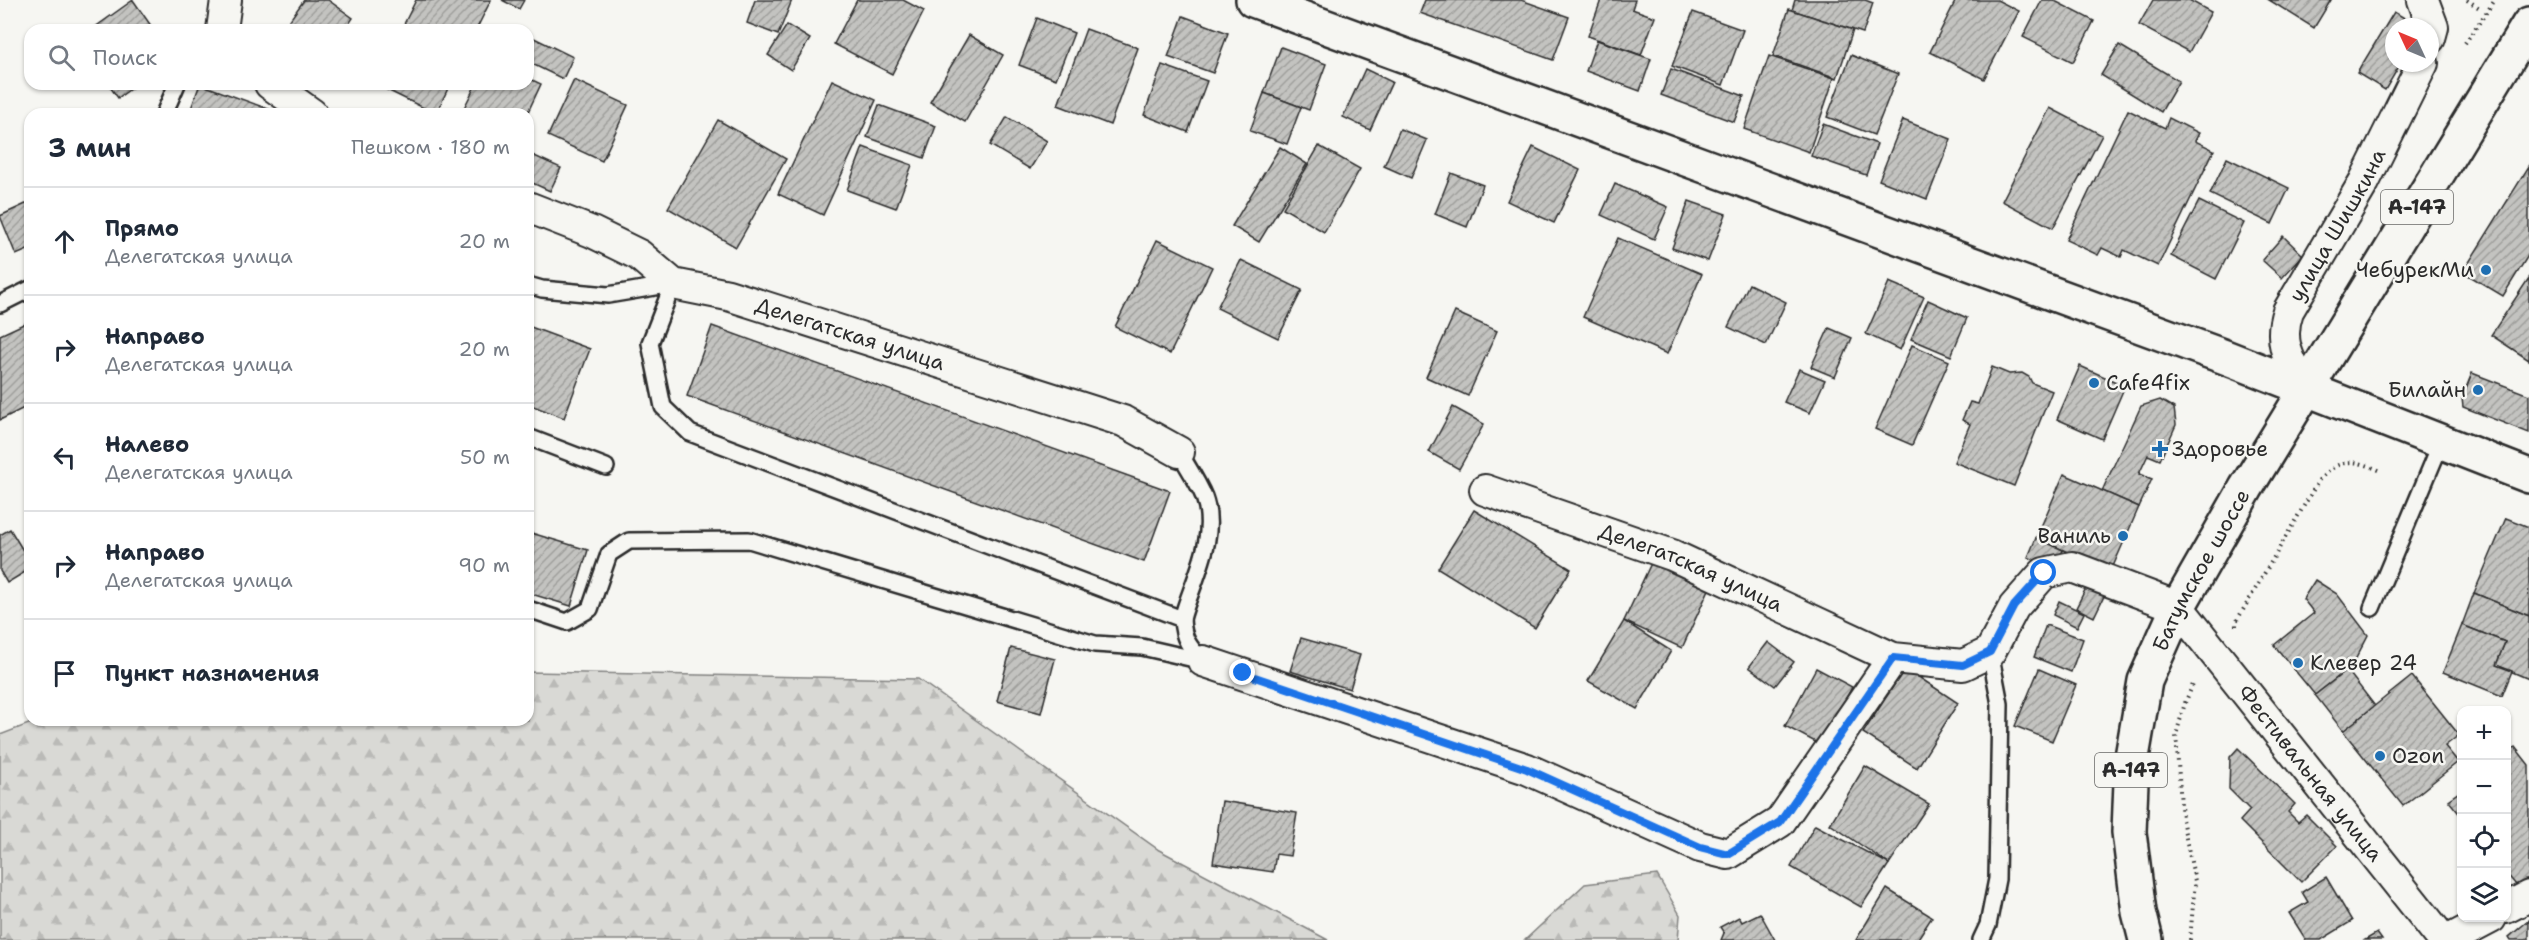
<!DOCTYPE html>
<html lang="ru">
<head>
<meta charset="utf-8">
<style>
	:root { --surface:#fff; --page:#f6f6f7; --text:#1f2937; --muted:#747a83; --line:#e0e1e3 }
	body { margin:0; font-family:"Shantell Sans",sans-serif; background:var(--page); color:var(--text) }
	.controls { position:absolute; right:18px; bottom:18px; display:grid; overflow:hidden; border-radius:12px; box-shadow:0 2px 4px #0004 }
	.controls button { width:54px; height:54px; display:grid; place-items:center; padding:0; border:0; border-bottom:2px solid var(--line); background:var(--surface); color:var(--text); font:30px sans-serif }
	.compass { position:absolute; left:2385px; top:18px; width:54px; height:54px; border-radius:50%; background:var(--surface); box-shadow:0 2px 4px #0004; rotate:314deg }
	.stop { position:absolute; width:18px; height:18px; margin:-14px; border:4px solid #1a73e8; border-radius:50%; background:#fff }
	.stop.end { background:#1a73e8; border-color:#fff; box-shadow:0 2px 6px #0008 }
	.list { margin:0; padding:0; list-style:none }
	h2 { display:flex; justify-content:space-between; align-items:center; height:78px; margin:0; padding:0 24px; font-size:26px }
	h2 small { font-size:20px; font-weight:400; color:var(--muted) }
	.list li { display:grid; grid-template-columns:39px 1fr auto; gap:18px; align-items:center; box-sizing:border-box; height:108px; padding:0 24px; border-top:2px solid var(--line) }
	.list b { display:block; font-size:22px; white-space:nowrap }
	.list p { margin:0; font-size:20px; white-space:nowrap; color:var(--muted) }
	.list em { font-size:20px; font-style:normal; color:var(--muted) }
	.icon { flex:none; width:33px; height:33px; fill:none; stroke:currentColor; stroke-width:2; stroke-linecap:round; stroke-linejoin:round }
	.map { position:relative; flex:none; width:2529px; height:940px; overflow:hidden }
	.search { position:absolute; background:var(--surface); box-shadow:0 2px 4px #0004; left:24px; top:24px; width:510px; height:66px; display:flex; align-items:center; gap:15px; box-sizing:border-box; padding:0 21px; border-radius:18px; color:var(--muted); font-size:22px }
	.panel { position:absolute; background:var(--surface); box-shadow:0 2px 4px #0004; left:24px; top:108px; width:510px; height:618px; border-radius:18px }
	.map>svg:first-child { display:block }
	.forest { fill:url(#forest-firs); stroke:#828280; stroke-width:1.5 }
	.building { fill:url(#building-hatch); stroke:#2b2b2b; stroke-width:1.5 }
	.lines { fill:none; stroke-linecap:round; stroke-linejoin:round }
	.lane-casing { stroke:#2b2b2b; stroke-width:20 }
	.street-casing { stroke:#2b2b2b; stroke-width:34 }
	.secondary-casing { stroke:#2b2b2b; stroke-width:38 }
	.highway-casing { stroke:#2b2b2b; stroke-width:38 }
	.path { stroke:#2b2b2b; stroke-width:4; stroke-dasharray:1.5 4.5; stroke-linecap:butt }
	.lane { stroke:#f6f6f2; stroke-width:15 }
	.street { stroke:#f6f6f2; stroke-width:30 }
	.secondary { stroke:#f6f6f2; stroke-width:33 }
	.highway { stroke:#f6f6f2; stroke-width:33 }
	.route { stroke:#1a73e8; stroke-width:8 }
	.poi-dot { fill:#1f6fb2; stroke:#f6f6f2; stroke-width:2 }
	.labels { text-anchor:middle; stroke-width:5; stroke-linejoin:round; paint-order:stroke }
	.shield { fill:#f6f6f2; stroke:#686867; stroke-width:1.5 }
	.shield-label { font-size:20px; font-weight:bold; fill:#2b2b2b }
	.street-label { font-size:21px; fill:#2b2b2b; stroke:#f6f6f2 }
	.poi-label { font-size:21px; fill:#2b2b2b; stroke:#f6f6f2; text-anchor:start }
</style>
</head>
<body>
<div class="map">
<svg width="2529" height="940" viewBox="0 0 2529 940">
	<defs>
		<pattern id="forest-firs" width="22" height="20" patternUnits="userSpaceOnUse" patternTransform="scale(1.5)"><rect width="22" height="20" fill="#d9d9d5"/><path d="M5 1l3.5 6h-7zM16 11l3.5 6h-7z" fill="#babab7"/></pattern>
		<pattern id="building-hatch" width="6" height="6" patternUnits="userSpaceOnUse" patternTransform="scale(1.5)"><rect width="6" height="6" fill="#c3c3c0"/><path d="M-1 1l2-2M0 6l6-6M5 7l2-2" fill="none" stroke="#9f9f9c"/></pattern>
	</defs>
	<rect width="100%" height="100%" fill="#f6f6f2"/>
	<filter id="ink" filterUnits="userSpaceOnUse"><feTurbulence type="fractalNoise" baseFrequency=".0167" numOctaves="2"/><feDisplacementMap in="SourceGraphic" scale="12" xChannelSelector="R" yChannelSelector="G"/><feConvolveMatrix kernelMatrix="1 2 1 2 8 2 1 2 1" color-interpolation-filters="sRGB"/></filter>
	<g filter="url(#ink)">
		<g class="forest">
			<path d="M528 672 918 679 1159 850 1328 940H0V735L39 720H528Z"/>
			<path d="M1657 875 1680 915 1678 940H1525L1585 884Z"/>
		</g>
		<g class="building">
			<path d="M133 0 154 30H91Z"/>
			<path d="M304 0H328L353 18 345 30H296L287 24Z"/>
			<path d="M416 0H491L476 30H401Z"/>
			<path d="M502 0H524L519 9Z"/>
			<path d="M755 0H792L778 35 747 23Z"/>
			<path d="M857 0H903L924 11 892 74 834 44Z"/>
			<path d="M1425 0H1521L1569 17 1553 60 1420 13Z"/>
			<path d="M1601 0H1635L1632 9 1655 17 1641 55 1588 36Z"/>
			<path d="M1795 0H1865L1873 3 1863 33 1792 10Z"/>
			<path d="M1956 0H1997L2019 11 1984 79 1930 52Z"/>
			<path d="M2042 0H2053L2094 21 2073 62 2023 37Z"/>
			<path d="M2153 0H2189L2211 12 2189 52 2139 25Z"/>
			<path d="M2269 0H2331L2314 28Z"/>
			<path d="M1789 9 1853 30 1837 78 1773 56Z"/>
			<path d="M1693 12 1743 30 1723 85 1672 66Z"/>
			<path d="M2394 12 2420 27H2394V63H2401L2385 90 2357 73Z"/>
			<path d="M1183 16 1228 33 1213 73 1168 57Z"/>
			<path d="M1037 18 1074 33 1056 79 1019 65Z"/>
			<path d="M787 25 810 39 791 70 768 55Z"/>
			<path d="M1086 29 1138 48 1110 125 1058 105Z"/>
			<path d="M528 35 573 57 563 79 528 62Z"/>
			<path d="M969 35 1003 55 965 122 930 102Z"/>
			<path d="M1597 40 1651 59 1640 91 1586 71Z"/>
			<path d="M2119 45 2179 81 2161 112 2101 75Z"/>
			<path d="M1281 47 1326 64 1309 110 1264 93Z"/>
			<path d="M1851 55 1898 74 1874 135 1827 117Z"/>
			<path d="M1769 56 1834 78 1809 152 1744 129Z"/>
			<path d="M1162 65 1207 81 1188 132 1144 115Z"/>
			<path d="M1365 69 1392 82 1370 130 1343 117Z"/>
			<path d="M1671 69 1744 96 1734 122 1661 95Z"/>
			<path d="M528 78 541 84 527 114H461L476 84H528Z"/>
			<path d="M574 80 628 105 602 161 548 136Z"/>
			<path d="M832 80 876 100 823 215 778 194Z"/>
			<path d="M108 84H137L118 98Z"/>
			<path d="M200 84 282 114H189Z"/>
			<path d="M375 84H450L436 114Z"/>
			<path d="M1264 93 1301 107 1287 144 1250 131Z"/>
			<path d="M879 105 936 126 924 158 867 137Z"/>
			<path d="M2050 108 2102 135 2053 228 2002 201Z"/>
			<path d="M2128 110 2165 128 2169 118 2199 133 2195 141 2214 150 2158 266 2124 250 2121 257 2102 248 2098 255 2066 240Z"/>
			<path d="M1007 117 1047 141 1030 169 990 145Z"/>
			<path d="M718 120 786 159 736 247 668 208Z"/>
			<path d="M1903 120 1951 139 1927 199 1879 180Z"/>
			<path d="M1823 124 1877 144 1866 175 1811 156Z"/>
			<path d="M1400 129 1427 140 1411 178 1384 166Z"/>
			<path d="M1319 146 1360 169 1324 232 1283 208Z"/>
			<path d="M863 147 912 165 896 208 847 190Z"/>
			<path d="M1280 147 1307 164 1259 242 1232 226Z"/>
			<path d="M1533 147 1580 170 1554 223 1507 201Z"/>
			<path d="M528 153 561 168 550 191 528 181Z"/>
			<path d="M2227 158 2289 188 2272 224 2210 194Z"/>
			<path d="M2529 166V254L2503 296 2463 272Z"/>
			<path d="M1451 173 1483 185 1467 227 1435 214Z"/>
			<path d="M1615 184 1668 207 1654 239 1601 215Z"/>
			<path d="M1689 201 1726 214 1708 261 1672 248Z"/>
			<path d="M2199 201 2244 223 2216 279 2171 256Z"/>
			<path d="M30 202V249L16 255 0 216Z"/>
			<path d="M2283 236 2303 255 2282 278 2262 260Z"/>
			<path d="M1618 238 1702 274 1667 354 1583 317Z"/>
			<path d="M1157 240 1212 267 1170 354 1115 327Z"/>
			<path d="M1241 260 1302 290 1278 338 1217 308Z"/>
			<path d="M2529 278V360L2491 335Z"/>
			<path d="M1889 282 1924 297 1900 350 1866 334Z"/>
			<path d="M1749 284 1786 302 1766 345 1728 327Z"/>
			<path d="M1928 300 1967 318 1951 356 1911 339Z"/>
			<path d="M1455 312 1497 331 1468 396 1426 377Z"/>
			<path d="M30 321V405L0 420V335Z"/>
			<path d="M528 326 590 349 564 418 528 404Z"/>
			<path d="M712 326 1170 491 1144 562 687 396Z"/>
			<path d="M1829 328 1852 338 1835 377 1811 367Z"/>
			<path d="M1912 345 1949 361 1912 445 1875 429Z"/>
			<path d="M2080 366 2125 386 2102 439 2057 419Z"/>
			<path d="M1992 367 2009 374 2022 373 2029 377 2032 383 2052 391 2014 486 1954 462 1970 424 1962 420 1970 402 1978 404Z"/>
			<path d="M1799 369 1825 380 1810 413 1784 402Z"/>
			<path d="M2472 373 2529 395V433L2463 407 2462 398Z"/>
			<path d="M2160 400 2174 408 2176 425 2160 460 2148 455 2139 474 2152 479 2139 507 2102 491 2141 406Z"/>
			<path d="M1453 407 1484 424 1459 469 1429 452Z"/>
			<path d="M2064 474 2139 507 2111 571 2036 538Z"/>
			<path d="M1474 510 1571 569 1535 628 1438 568Z"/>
			<path d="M2506 518 2529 527V616L2474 593Z"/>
			<path d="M10 529 30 562V569L7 583 0 571V535Z"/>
			<path d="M528 532 588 550 571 606 528 593Z"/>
			<path d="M2036 538 2063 550 2054 569 2028 557Z"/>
			<path d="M1653 559 1711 585 1682 648 1624 621Z"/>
			<path d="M2315 580 2337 594 2368 635 2352 666 2315 695 2274 645 2314 613 2303 599Z"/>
			<path d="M2088 584 2106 592 2094 617 2076 608Z"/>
			<path d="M2474 593 2529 616V679L2496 665 2505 642 2462 625Z"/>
			<path d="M2059 601 2084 613 2077 627 2053 615Z"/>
			<path d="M1624 621 1671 651 1637 709 1588 681Z"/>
			<path d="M2046 625 2083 639 2071 672 2034 657Z"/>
			<path d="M2462 625 2505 642 2496 665 2512 671 2502 696 2443 672Z"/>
			<path d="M1301 638 1360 655 1350 689 1290 671Z"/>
			<path d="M1768 642 1794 662 1775 686 1749 667Z"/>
			<path d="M1011 648 1055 659 1041 713 997 701Z"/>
			<path d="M1816 668 1852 687 1821 745 1785 726Z"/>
			<path d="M1905 668 1958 703 1917 768 1863 733Z"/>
			<path d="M2039 669 2076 685 2052 741 2015 726Z"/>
			<path d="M2347 670 2375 706 2343 731 2315 695Z"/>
			<path d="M2412 676 2459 735 2445 746 2458 762 2403 806 2343 731Z"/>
			<path d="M2515 747 2529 765V884L2521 891 2506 873V754Z"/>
			<path d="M2238 748 2295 804 2288 812 2298 822 2306 815 2337 846 2301 882 2240 821 2250 810 2229 789 2230 757Z"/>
			<path d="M1865 766 1929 804 1889 864 1830 824Z"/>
			<path d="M2462 790V817L2448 800Z"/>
			<path d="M1222 801 1297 813 1290 856 1276 854 1273 872 1213 863Z"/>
			<path d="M1815 825 1889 864 1861 907 1791 867Z"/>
			<path d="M2326 877 2352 921 2321 940H2306L2289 913 2308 902 2302 892Z"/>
			<path d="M1887 889 1932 917 1917 940H1856Z"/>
			<path d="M1760 913 1775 940H1721L1724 933 1720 927 1739 917 1742 922Z"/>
			<path d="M2529 920V940H2511L2509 937Z"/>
			<path d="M2377 933 2382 940H2365Z"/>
		</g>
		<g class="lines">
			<defs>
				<g id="lane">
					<path d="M164 114 177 84"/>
					<path d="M528 285 542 289 608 295 673 284 650 343 663 407 690 433 1182 619C1192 581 1219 538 1204 497 1198 482 1187 466 1179 452"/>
					<path d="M0 304 30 289"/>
					<path d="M528 437 606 467"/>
					<path d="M2372 608 2441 443"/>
					<path d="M528 609 567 622 590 609 609 554 629 541 749 540 1095 644 1142 647 1203 661C1189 647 1183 639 1182 619"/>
					<path d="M1981 940 1988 925 1997 879 2000 704 1990 652"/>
				</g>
				<g id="street">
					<path d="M2423 0 2433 27 2430 38"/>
					<path d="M222 30 226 0"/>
					<path d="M270 84 312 114"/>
					<path id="s1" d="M528 207 592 232 639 255 673 284 728 295 1123 421 1179 452"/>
					<path id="s2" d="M2305 390C2290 361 2277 343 2288 311L2364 182 2423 63"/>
					<path id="s3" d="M1485 490 1672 555 1893 658 1963 665 1990 652 2014 607 2044 573 2072 567 2178 607 2443 940"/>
					<path d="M1203 661 1527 769 1700 847 1728 854 1780 822 1893 658"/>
					<path d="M2506 908 2529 896"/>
					<path d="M2449 940 2491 918"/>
				</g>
				<path id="secondary" d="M1253 0 2225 357 2529 476"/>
				<g id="highway">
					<path id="s4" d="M2146 940 2139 912 2129 832 2132 757 2145 681 2178 607 2246 488 2529 24"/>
				</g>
			</defs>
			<use href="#lane" class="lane-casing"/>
			<use href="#street" class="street-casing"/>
			<use href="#secondary" class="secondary-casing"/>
			<use href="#highway" class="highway-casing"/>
			<g class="path">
				<path d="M2467 0 2481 9"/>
				<path d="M2465 43 2495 0"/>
				<path d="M2236 626V622L2319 480C2341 457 2354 459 2381 471"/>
				<path d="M2190 940 2195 881 2182 819 2176 735 2185 703 2194 682"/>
			</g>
			<use href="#lane" class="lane"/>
			<use href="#street" class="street"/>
			<use href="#secondary" class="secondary"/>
			<use href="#highway" class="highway"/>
		</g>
	</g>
	<g class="lines" filter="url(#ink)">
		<path class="route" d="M1243 673 1527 769 1700 847 1728 854 1780 822 1893 658 1963 665 1990 652 2014 606 2044 573"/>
	</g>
	<g class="poi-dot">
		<circle cx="2486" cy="270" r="6"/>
		<circle cx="2094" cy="383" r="6"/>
		<circle cx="2478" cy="390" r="6"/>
		<path d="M2157 440h6v6h6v6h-6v6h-6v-6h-6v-6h6z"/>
		<circle cx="2123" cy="536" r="6"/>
		<circle cx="2298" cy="663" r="6"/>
		<circle cx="2380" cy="756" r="6"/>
	</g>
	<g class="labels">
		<g class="shield">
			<rect x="2381" y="190" width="72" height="34" rx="4.5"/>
			<rect x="2095" y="753" width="72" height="34" rx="4.5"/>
		</g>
		<g class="shield-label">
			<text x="2417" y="214">А-147</text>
			<text x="2131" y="777">А-147</text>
		</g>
		<g class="street-label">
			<text dy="7" stroke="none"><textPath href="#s2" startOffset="183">улица Шишкина</textPath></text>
			<text dy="7" stroke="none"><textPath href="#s1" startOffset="350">Делегатская улица</textPath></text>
			<text dy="7" stroke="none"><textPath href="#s3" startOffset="220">Делегатская улица</textPath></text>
			<text dy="7" stroke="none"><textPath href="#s4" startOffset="386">Батумское шоссе</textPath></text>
			<text dy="7" stroke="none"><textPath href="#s3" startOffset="993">Фестивальная улица</textPath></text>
		</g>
		<g class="poi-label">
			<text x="2474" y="277" text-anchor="end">ЧебурекМи</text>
			<text x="2106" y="390">Cafe4fix</text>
			<text x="2466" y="397" text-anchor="end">Билайн</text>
			<text x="2172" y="456">Здоровье</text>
			<text x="2111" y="543" text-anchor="end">Ваниль</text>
			<text x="2310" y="670">Клевер 24</text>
			<text x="2392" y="763">Ozon</text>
		</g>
	</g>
</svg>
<div class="controls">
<button>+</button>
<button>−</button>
<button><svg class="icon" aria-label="locate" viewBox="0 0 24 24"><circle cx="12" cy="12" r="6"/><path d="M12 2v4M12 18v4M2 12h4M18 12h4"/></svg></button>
<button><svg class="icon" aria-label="layers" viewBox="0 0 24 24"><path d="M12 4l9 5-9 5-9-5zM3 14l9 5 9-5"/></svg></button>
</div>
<svg class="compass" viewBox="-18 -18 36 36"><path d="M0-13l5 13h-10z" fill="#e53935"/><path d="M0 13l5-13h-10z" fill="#747a83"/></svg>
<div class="stop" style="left:2044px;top:573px"></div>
<div class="stop end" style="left:1243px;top:673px"></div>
<div class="search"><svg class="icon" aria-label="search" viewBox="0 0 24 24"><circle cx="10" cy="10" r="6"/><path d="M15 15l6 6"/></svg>Поиск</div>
<section class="panel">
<h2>3 мин<small>Пешком · 180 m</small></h2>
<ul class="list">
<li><svg class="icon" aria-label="ahead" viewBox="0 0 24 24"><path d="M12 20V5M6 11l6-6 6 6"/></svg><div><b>Прямо</b><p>Делегатская улица</p></div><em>20 m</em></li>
<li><svg class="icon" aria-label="right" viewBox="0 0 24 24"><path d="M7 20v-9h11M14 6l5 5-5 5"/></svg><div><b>Направо</b><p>Делегатская улица</p></div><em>20 m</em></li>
<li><svg class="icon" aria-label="left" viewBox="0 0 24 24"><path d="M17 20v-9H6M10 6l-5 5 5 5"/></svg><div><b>Налево</b><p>Делегатская улица</p></div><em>50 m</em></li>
<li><svg class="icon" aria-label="right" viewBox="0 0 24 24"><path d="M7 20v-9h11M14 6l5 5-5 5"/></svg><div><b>Направо</b><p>Делегатская улица</p></div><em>90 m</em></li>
<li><svg class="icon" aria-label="arrive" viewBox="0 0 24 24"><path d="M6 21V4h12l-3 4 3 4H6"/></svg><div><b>Пункт назначения</b></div></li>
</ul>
</section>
</div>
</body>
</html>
